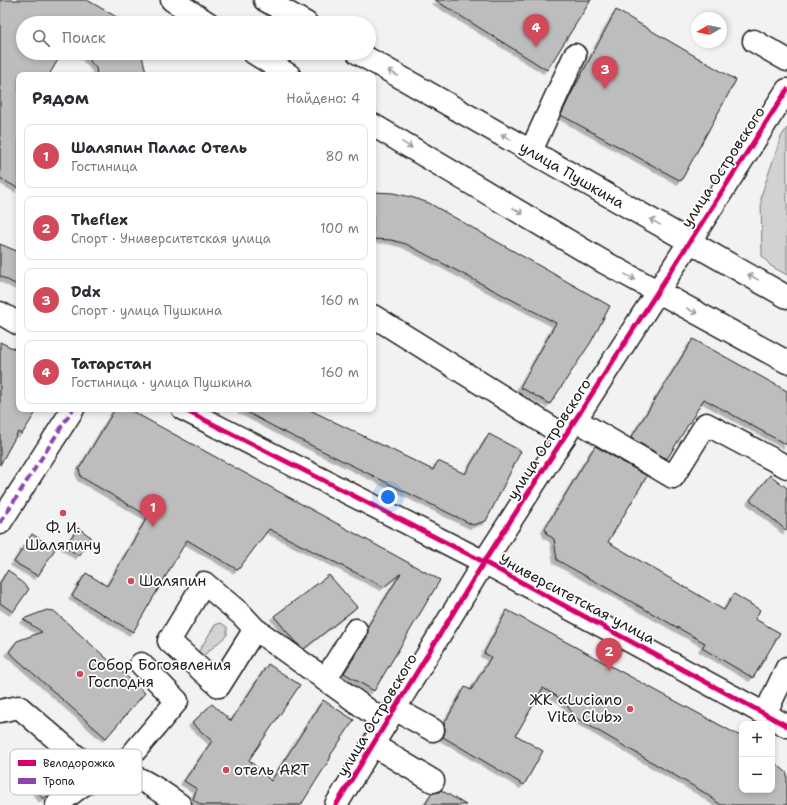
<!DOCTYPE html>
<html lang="ru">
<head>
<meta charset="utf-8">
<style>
	:root { --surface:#fff; --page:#f2f2f3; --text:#2b2b33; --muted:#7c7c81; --line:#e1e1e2; --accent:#d1495b }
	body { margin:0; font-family:"Shantell Sans",sans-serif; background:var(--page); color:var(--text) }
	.controls { position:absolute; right:12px; bottom:12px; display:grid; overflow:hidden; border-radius:8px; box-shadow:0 2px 6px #0003 }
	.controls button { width:36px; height:36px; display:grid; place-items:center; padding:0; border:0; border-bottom:1px solid var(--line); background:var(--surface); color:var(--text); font:20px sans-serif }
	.compass { position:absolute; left:691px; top:12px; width:36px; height:36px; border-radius:50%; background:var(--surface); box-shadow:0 2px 6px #0003; rotate:261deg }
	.you { position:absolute; left:388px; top:497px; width:14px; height:14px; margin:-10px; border:3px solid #fff; border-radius:50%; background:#1a73e8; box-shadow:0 0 0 6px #1a73e833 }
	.badge { display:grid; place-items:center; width:26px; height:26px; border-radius:50%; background:var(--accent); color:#fff; font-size:13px; font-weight:700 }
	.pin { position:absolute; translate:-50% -33px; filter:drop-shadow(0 1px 2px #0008) }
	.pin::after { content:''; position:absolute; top:21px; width:14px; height:12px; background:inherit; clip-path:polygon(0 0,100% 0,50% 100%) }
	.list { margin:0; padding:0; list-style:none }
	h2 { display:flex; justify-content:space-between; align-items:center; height:52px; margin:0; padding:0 16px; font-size:17px }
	h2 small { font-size:13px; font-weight:400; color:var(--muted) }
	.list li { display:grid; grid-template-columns:26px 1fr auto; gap:12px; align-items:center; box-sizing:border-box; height:64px; margin:0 8px 8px; padding:0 8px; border:1px solid var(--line); border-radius:8px }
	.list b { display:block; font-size:15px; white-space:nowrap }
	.list p { margin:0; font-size:13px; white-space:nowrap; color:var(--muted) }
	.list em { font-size:13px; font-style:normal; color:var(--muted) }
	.icon { flex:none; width:22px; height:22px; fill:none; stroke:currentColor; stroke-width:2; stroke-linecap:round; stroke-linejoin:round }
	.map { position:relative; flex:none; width:787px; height:805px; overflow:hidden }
	.search { position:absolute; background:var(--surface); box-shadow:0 2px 6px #0003; left:16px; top:16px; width:360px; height:44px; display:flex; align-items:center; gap:10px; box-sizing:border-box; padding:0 14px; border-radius:22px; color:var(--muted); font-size:15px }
	.panel { position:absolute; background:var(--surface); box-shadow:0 2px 6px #0003; left:16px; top:72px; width:360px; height:340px; border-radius:8px }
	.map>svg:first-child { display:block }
	.green { fill:#d2d2d2; stroke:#777 }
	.building { fill:#bdbdbd; stroke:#1c1c1c; filter:url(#shadow) }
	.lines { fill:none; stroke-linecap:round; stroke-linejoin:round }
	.minor-casing { stroke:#1c1c1c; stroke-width:25 }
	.major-casing { stroke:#1c1c1c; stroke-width:25 }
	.minor { stroke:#fff; stroke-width:22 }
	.major { stroke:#fff; stroke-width:22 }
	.quiet { stroke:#8e44ad; stroke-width:4; stroke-dasharray:8 4; stroke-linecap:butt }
	.cycleway-casing { stroke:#fff; stroke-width:8 }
	.cycleway { stroke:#d6006c; stroke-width:5 }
	.oneway { stroke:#999 }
	.poi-dot { fill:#d1495b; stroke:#fff; stroke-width:1.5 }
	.labels { text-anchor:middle; stroke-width:3.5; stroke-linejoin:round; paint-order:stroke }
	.street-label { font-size:15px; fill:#1c1c1c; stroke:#fff }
	.poi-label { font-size:15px; fill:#1c1c1c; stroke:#fff; text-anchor:start }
	.key { fill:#fff; stroke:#bbb; stroke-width:1 }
	.key-label { font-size:11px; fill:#1c1c1c }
</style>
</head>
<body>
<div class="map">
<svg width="787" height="805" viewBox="0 0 787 805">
	<defs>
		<filter id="shadow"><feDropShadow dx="-3.5" dy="3.5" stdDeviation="0" flood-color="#0004"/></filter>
	</defs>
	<rect width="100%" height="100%" fill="#f2f2f2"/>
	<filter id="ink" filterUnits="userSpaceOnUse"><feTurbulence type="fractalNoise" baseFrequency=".025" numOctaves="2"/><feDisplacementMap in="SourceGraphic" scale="8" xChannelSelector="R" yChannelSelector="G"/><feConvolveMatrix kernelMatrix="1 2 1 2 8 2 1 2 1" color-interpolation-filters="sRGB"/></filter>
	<g filter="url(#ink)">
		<g class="green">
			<path d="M787 128V275L771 266 762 256 761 196 781 137Z"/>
			<path d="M221 623 227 627V635L202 657 197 654 215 625Z"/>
		</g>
		<g class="building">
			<path d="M0 0H87L127 23H23V53H62L49 75H19V189L0 178Z"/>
			<path d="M435 0H591L547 70Z"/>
			<path d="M616 10 736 80 681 181 561 115 571 94Z"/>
			<path d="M83 53H141L147 75H97L96 68Z"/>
			<path d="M373 192 393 193 411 197 429 203 610 306 591 342 550 404 520 387 556 323 406 244 391 240 373 239Z"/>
			<path d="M0 244 19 252V286L0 276Z"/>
			<path d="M693 339 787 391V445L704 399 667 459 631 438Z"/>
			<path d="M0 342 19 351V409H38L22 434 18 432 0 465Z"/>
			<path d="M115 409H128L440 580 374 691 344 673 367 637 368 631V626L401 573 384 587 269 529 238 570 187 540 133 632 72 596 86 573 107 586 148 516 81 477 79 469Z"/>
			<path d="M241 409H308L433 470 438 461 465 474 489 434 521 451 486 521 473 525 282 431Z"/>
			<path d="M595 446 647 476 608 542 724 610 734 594 760 610 755 619 780 633 753 678 702 648 705 643 557 560 554 539 547 534 545 528Z"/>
			<path d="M770 475 787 488V531L750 500Z"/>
			<path d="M78 528 91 537 79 556 65 546Z"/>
			<path d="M32 534 55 549 38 576 14 562Z"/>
			<path d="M8 570 29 589 13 612 0 603V583Z"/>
			<path d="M329 575 357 607 304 649 295 642 274 616Z"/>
			<path d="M47 610 54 611 145 693 106 738 9 652 17 641 42 632 23 619Z"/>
			<path d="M507 610 742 737V790H772V760L787 773V805H721L705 793 576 718 563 700 543 688 516 735 543 751 524 785 443 737 445 730 444 724 465 687 471 690 491 657 484 653Z"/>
			<path d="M268 664 300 685 249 760 271 781 323 700 354 720 330 756 331 757 301 805H201L193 799 197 789 184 781 212 741 192 723 212 704 231 721Z"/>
			<path d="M56 767 67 781 43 799 32 785Z"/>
			<path d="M441 790 466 805H425L432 793 439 792Z"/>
		</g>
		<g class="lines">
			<defs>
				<g id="minor">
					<path d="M754 41 787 60"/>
					<path d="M531 151 575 55"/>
					<path d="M0 313 19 324"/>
					<path d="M373 316 565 436"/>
					<path d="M183 409 484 562 787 726"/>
					<path d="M576 420 673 477 706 424 787 467"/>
					<path d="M0 523 73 409"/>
					<path d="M255 629 219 686 169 641 204 583 242 615 255 629 386 723"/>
					<path d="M325 680 356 630"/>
					<path d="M395 709 433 730"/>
					<path d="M0 711 19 707 99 776"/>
					<path d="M765 714 787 668"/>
					<path d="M373 745 433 781"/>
					<path d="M123 774 129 758 177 701 141 664"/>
					<path d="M57 805C70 795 84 781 100 776 130 766 157 789 180 805"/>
					<path d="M336 805 484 562 787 90"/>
				</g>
				<g id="major">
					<path d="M172 0 208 23"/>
					<path d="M265 0 306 23"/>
					<path d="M254 53 289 75"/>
					<path d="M358 53 787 297"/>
					<path d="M373 125 602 261 787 362"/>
				</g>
			</defs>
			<use href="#minor" class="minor-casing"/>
			<use href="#major" class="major-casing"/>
			<use href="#minor" class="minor"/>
			<use href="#major" class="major"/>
			<path class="quiet" d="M0 523 73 409"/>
			<defs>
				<g id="cycleway">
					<path d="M183 409 484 562 787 726"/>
					<path d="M336 805 484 562 787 90"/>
				</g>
			</defs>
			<use href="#cycleway" class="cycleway-casing"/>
			<use href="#cycleway" class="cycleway"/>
		</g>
		<defs><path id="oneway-shaft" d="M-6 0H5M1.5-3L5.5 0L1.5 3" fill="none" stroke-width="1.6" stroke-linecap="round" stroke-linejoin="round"/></defs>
		<g class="oneway">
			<use href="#oneway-shaft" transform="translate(393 73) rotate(-150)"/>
			<use href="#oneway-shaft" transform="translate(506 137) rotate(-150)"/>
			<use href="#oneway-shaft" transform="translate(407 145) rotate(31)"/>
			<use href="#oneway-shaft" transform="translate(518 211) rotate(31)"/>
			<use href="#oneway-shaft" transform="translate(655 222) rotate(-151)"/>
			<use href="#oneway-shaft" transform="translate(630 277) rotate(29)"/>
			<use href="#oneway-shaft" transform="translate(753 277) rotate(-151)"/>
			<use href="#oneway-shaft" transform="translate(692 311) rotate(28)"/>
		</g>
	</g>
	<g class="poi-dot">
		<circle cx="63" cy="513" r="4"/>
		<circle cx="131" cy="581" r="4"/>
		<circle cx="80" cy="674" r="4"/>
		<circle cx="630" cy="709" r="4"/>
		<circle cx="226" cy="770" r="4"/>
	</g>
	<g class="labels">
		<g class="street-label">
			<text transform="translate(723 167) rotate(-57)" y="5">улица Островского</text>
			<text transform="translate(572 175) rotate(30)" y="5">улица Пушкина</text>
			<text transform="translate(549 439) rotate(-57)" y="5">улица Островского</text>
			<text transform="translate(577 599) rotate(28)" y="5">Университетская улица</text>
			<text transform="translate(377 715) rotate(-59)" y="5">улица Островского</text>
		</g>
		<g class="poi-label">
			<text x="63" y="533" text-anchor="middle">Ф. И.<tspan x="63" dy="17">Шаляпину</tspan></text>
			<text x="139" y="586">Шаляпин</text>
			<text x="88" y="670">Собор Богоявления<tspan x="88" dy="17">Господня</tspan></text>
			<text x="622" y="705" text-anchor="end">ЖК «Luciano<tspan x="622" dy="17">Vita Club»</tspan></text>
			<text x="234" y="775">отель ART</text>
		</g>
	</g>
	<rect x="10" y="749" width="132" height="46" rx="6" class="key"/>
	<rect x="18" y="760" width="18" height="6" fill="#d6006c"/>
	<rect x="18" y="778" width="18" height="6" fill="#8e44ad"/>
	<g class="key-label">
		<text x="43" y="767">Велодорожка</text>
		<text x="43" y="785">Тропа</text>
	</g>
</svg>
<div class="controls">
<button>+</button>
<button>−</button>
</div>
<svg class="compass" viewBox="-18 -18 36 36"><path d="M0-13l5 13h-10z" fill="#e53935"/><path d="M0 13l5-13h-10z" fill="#7c7c81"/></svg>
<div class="you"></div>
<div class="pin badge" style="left:153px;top:527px">1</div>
<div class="pin badge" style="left:609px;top:671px">2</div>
<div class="pin badge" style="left:605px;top:89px">3</div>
<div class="pin badge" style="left:536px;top:47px">4</div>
<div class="search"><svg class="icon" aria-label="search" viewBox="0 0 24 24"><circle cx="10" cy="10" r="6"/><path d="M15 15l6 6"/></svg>Поиск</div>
<section class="panel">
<h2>Рядом<small>Найдено: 4</small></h2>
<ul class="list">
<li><span class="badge">1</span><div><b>Шаляпин Палас Отель</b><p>Гостиница</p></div><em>80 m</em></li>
<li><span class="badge">2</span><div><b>Theflex</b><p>Спорт · Университетская улица</p></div><em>100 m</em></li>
<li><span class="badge">3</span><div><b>Ddx</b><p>Спорт · улица Пушкина</p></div><em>160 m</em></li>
<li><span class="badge">4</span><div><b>Татарстан</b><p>Гостиница · улица Пушкина</p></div><em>160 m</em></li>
</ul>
</section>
</div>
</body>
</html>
